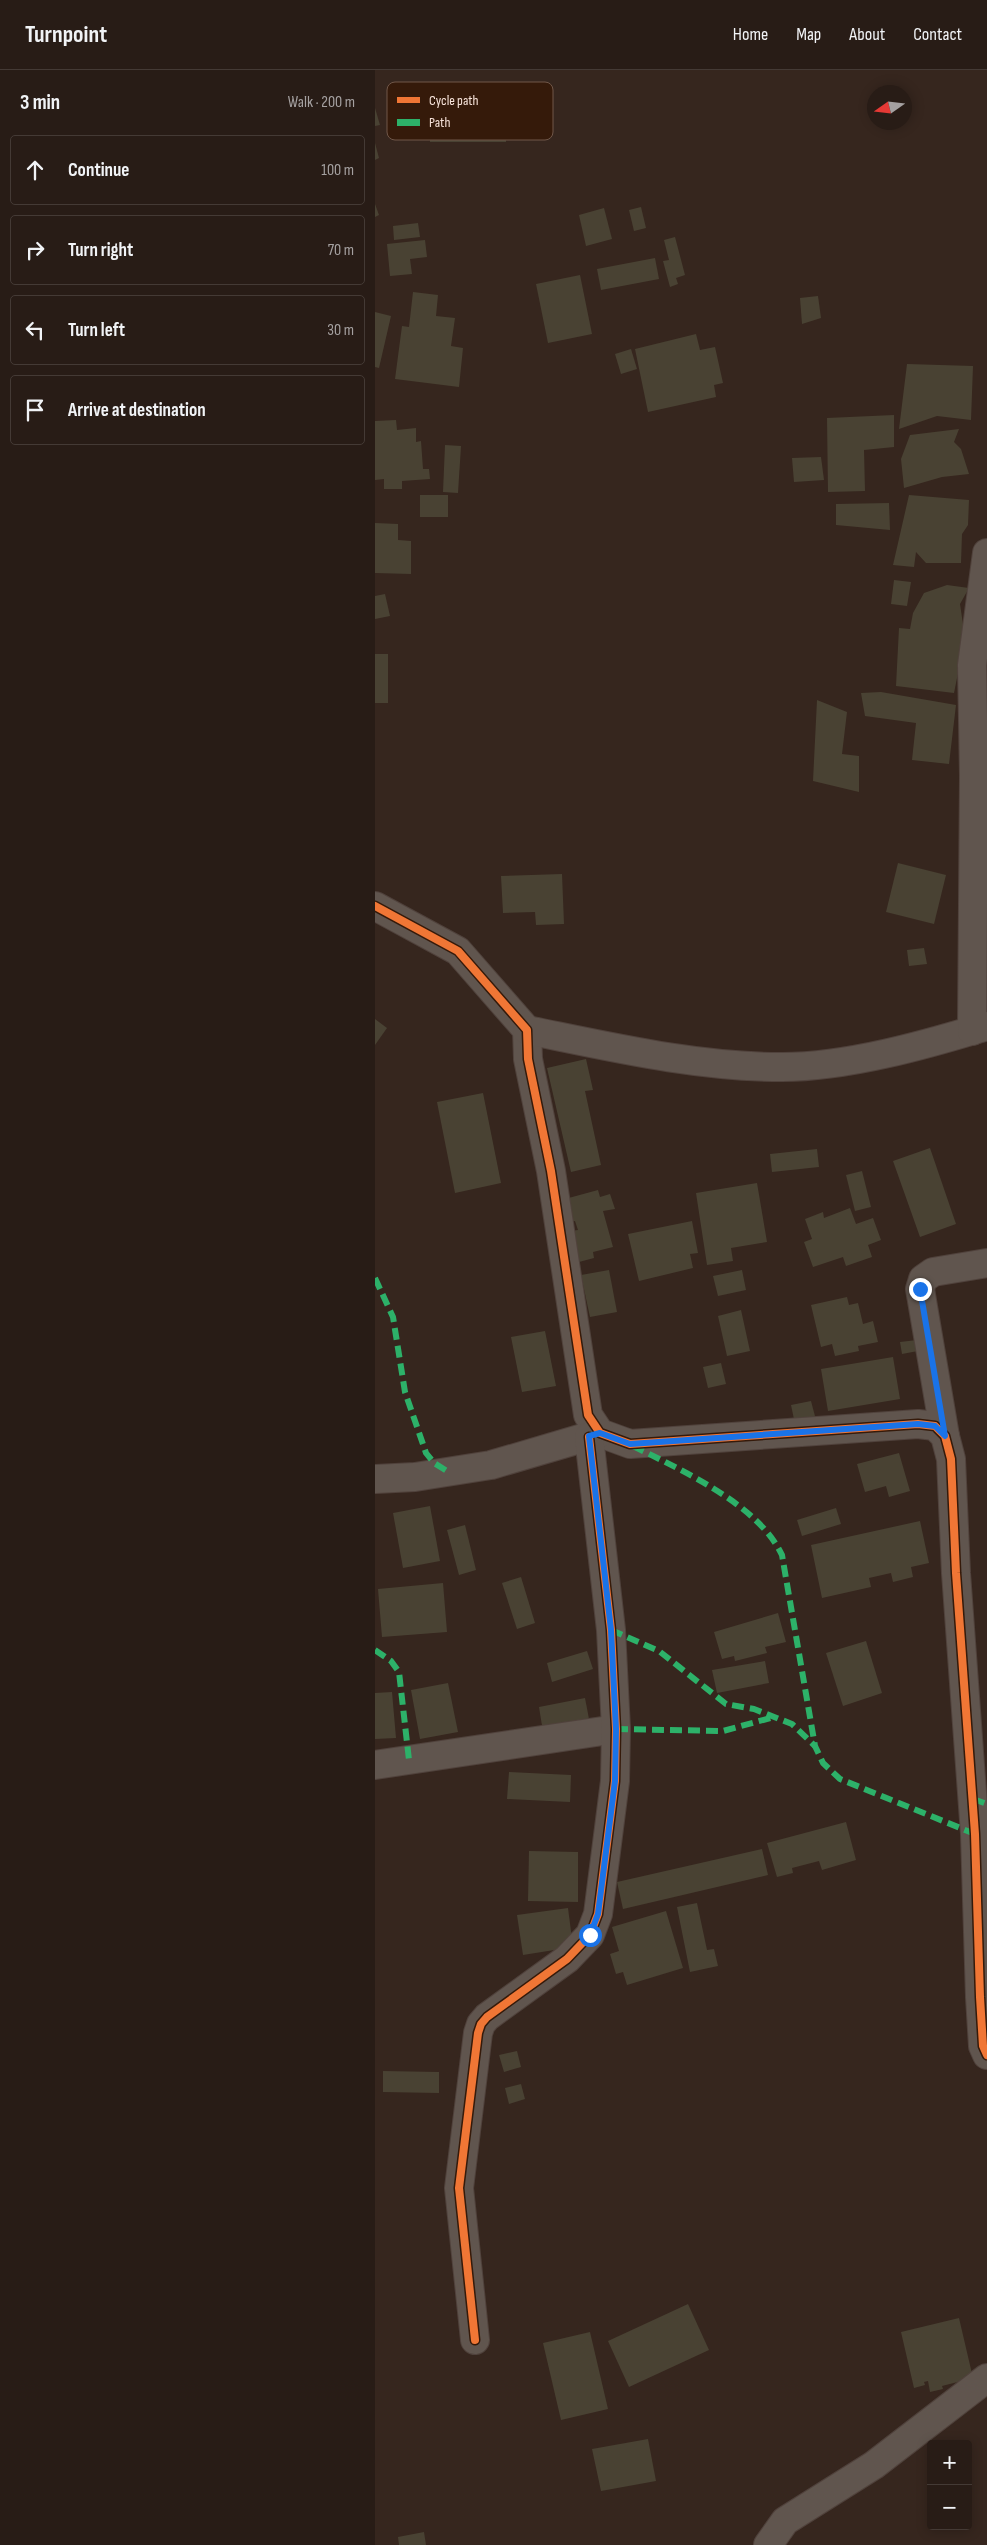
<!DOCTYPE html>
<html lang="en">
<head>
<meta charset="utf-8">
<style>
	:root { --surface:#281c16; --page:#342923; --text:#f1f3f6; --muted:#a5a1a1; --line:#443a35 }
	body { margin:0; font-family:"Sofia Sans Condensed",sans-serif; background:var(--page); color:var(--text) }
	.controls { position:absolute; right:15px; bottom:15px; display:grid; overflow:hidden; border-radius:5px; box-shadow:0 2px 12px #0003 }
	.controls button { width:45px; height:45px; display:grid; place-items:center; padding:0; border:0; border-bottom:1px solid var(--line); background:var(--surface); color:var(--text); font:25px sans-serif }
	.compass { position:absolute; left:492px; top:15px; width:45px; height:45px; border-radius:50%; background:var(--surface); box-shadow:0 2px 12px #0003; rotate:256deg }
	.stop { position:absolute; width:15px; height:15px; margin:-11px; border:4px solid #1a73e8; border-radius:50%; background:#fff }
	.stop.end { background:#1a73e8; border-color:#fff; box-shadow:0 1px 5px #0008 }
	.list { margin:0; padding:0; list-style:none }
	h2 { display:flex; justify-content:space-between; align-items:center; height:65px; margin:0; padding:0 20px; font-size:21px }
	h2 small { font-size:16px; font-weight:400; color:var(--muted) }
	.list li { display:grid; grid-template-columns:32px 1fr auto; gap:15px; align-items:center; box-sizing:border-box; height:70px; margin:0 10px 10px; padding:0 10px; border:1px solid var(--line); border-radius:5px }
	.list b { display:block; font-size:19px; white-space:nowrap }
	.list em { font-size:16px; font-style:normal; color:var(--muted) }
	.icon { flex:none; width:28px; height:28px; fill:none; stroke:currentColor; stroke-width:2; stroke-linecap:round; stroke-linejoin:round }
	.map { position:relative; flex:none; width:612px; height:2475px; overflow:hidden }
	header { display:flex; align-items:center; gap:30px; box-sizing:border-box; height:70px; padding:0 25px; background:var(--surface); border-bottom:1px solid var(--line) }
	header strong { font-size:24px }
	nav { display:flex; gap:28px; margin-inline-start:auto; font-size:18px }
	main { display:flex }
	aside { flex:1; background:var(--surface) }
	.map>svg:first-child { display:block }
	.building { fill:#494233 }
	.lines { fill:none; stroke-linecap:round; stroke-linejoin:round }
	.street-casing { stroke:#50423c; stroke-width:30 }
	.street { stroke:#60554e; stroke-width:28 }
	.quiet { stroke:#2db169; stroke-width:6; stroke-dasharray:12 6; stroke-linecap:butt }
	.cycleway-casing { stroke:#351a0a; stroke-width:11 }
	.cycleway { stroke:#f07635; stroke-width:8 }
	.route { stroke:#1a73e8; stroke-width:6 }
	.key { fill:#351a0a; stroke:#705749; stroke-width:1 }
	.key-label { font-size:14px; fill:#f8e4db }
</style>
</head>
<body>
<header>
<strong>Turnpoint</strong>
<nav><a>Home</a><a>Map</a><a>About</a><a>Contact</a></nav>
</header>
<main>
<aside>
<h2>3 min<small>Walk · 200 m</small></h2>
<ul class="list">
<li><svg class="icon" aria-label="ahead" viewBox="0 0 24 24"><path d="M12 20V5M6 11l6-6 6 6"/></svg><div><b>Continue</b></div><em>100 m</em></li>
<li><svg class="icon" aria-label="right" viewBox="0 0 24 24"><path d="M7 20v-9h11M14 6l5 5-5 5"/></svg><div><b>Turn right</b></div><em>70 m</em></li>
<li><svg class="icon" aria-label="left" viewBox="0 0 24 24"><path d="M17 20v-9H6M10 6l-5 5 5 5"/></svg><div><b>Turn left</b></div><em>30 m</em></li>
<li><svg class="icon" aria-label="arrive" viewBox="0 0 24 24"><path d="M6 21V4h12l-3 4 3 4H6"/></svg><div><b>Arrive at destination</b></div></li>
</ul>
</aside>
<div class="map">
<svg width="612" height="2475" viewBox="0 0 612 2475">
	<rect width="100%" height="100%" fill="#36261e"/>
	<g class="building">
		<path d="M55 30H130L131 72H55Z"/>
		<path d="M0 38 5 55 0 56Z"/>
		<path d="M0 73 4 88 0 90Z"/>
		<path d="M0 134 4 145 0 147Z"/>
		<path d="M266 137 271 158 259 161 254 140Z"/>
		<path d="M229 138 237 169 211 176 204 145Z"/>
		<path d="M43 153 45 167 19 170 18 156Z"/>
		<path d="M300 167 310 205 301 208 303 214 295 217 288 191 294 190 289 170Z"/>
		<path d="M50 170 52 187 35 189 37 204 15 206 12 174Z"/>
		<path d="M280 188 284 209 226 220 222 199Z"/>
		<path d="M205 205 217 264 173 273 161 214Z"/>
		<path d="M38 222 63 225 61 246 80 248 76 276 88 278 84 317 20 309 27 256 34 257Z"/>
		<path d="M443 226 446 248 427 254 425 228Z"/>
		<path d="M0 242 16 246 4 298 0 297Z"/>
		<path d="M321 264 325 280 340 277 348 313 339 315 341 327 273 342 260 279Z"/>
		<path d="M256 279 262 299 246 304 240 284Z"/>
		<path d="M532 294 598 296 596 350 562 346 524 359Z"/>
		<path d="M519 345V377L489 380 490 421 453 422 452 348Z"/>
		<path d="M21 350 22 360 41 358V372L46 371 48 399H54L55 409 27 411V419H9V409L0 410V351Z"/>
		<path d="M584 359 579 372 586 379 594 404 567 407 529 418 526 389 535 365Z"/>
		<path d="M70 375 86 376 83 423 68 422Z"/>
		<path d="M446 387 449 410 419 412 417 388Z"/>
		<rect x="45" y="425" width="28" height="22"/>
		<path d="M534 425 594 430 593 455 587 464 586 493H551L541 482 539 497 518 495Z"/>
		<path d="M514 433 515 460 461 455V434Z"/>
		<path d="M0 453 23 454V470L36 471V504L0 503Z"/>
		<path d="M519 510 536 512 532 536 516 534Z"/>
		<path d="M572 515 594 518 585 534 590 568 579 623 521 616 524 558 535 559 538 543 549 523Z"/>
		<path d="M10 524 15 546 0 549V526Z"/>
		<rect x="0" y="584" width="13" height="49"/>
		<path d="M506 622 581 635 574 694 537 690 541 653 490 646 486 623Z"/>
		<path d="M442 630 472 642 467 684 484 686V722L438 711Z"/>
		<path d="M523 793 571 805 559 854 511 842Z"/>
		<path d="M187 804 189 854 161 855 160 842 128 843 126 806Z"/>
		<path d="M549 878 552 894 534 896 532 880Z"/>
		<path d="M0 949 12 958 0 975Z"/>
		<path d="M211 989 218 1020 210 1021 226 1095 196 1102 172 998Z"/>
		<path d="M108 1023 126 1113 80 1123 62 1032Z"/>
		<path d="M555 1078 581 1154 545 1167 518 1091Z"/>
		<path d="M442 1079 444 1097 397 1102 395 1084Z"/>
		<path d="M487 1101 496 1137 480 1141 471 1105Z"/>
		<path d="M382 1113 392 1172 356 1178 358 1191 332 1195 321 1123Z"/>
		<path d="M223 1120 225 1127 235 1124 240 1139 228 1141 238 1177 218 1182 219 1188 204 1192 196 1161 203 1160 200 1151 195 1152 190 1129Z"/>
		<path d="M475 1138 481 1154 498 1148 506 1170 493 1175 497 1187 471 1196 468 1187 438 1197 429 1172 437 1169 430 1149 448 1142 449 1148Z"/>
		<path d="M317 1151 323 1183 315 1184 318 1198 264 1211 253 1164Z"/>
		<path d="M234 1200 242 1242 215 1247 206 1205Z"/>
		<path d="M367 1200 371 1220 343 1226 338 1206Z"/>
		<path d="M472 1227 474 1235 483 1233 488 1254 498 1251 503 1272 483 1276 484 1281 460 1286 457 1274 446 1277 436 1235Z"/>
		<path d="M366 1240 375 1281 352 1286 343 1246Z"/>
		<path d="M170 1261 181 1316 147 1322 136 1267Z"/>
		<path d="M542 1270 543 1281 527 1284 525 1272Z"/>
		<path d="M518 1287 525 1329 453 1341 446 1299Z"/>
		<path d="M346 1293 351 1314 333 1318 328 1297Z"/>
		<path d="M436 1331 441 1350 420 1354 416 1335Z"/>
		<path d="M524 1383 535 1421 514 1427 511 1416 490 1422 482 1394Z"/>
		<path d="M55 1436 65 1491 28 1498 18 1443Z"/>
		<path d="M461 1438 466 1454 427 1466 422 1450Z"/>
		<path d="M545 1451 554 1493 536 1497 538 1507 518 1512 516 1503 494 1508 496 1517 447 1528 436 1475Z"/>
		<path d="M90 1455 101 1500 84 1505 72 1460Z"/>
		<path d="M146 1507 160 1553 142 1559 127 1513Z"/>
		<path d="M68 1513 72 1562 7 1567 3 1519Z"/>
		<path d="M403 1543 411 1572 390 1577 392 1583 360 1591 359 1586 347 1589 339 1562Z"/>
		<path d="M491 1571 507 1623 468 1636 451 1583Z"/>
		<path d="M212 1581 218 1599 177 1612 172 1593Z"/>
		<path d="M390 1591 394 1613 342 1623 337 1600Z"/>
		<path d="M73 1613 83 1662 45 1669 36 1620Z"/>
		<path d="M17 1622 21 1668 0 1669V1623Z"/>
		<path d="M210 1628 215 1654 168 1662 164 1637Z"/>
		<path d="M134 1702 196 1705 195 1732 132 1729Z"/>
		<path d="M471 1752 481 1790 447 1800 444 1791 417 1798 418 1803 402 1807 392 1773Z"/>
		<path d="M387 1779 393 1805 248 1839 242 1812Z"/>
		<path d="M154 1781 203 1782V1832L153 1831Z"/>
		<path d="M322 1833 332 1880 339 1879 343 1896 315 1902 302 1837Z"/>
		<path d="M193 1838 198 1877 148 1885 142 1845Z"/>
		<path d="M291 1841 308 1898 252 1915 248 1902 241 1904 235 1884 244 1881 237 1857Z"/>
		<path d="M142 1981 146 1997 129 2002 124 1985Z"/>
		<path d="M8 2001 64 2002V2023L8 2022Z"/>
		<path d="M146 2014 150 2029 134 2034 130 2018Z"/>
		<path d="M313 2234 334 2280 254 2317 233 2271Z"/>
		<path d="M584 2248 598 2308 567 2316 568 2319 555 2322 553 2311 549 2312 550 2315 539 2318 526 2262Z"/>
		<path d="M215 2262 233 2339 186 2350 168 2273Z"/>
		<path d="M273 2369 281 2411 226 2421 217 2379Z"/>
		<path d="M49 2462 51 2475H24L23 2467Z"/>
	</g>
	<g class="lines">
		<defs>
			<g id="street">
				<path d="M0 836 83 881 152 960 153 989 176 1101 213 1345 225 1363 255 1374 543 1354 560 1356 570 1366 576 1389 581 1503 600 1764 605 1927 608 1976 612 1985"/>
				<path d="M152 960C236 977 321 997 407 997 472 997 550 975 612 956"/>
				<path d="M597 961 599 706 597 595 612 483"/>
				<path d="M570 1366 545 1219 548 1209 558 1202 612 1193"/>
				<path d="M0 1409 40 1407 116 1395 225 1363"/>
				<path d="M0 1695 241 1659"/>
				<path d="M100 2270 84 2118 103 1963 106 1954 112 1947 192 1889 215 1865 223 1844 240 1711 241 1659 236 1560 214 1367"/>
				<path d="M393 2475 410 2451 499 2395 612 2308"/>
			</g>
		</defs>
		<use href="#street" class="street-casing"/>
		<use href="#street" class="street"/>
		<g class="quiet">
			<path d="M0 1208 18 1247 30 1322 51 1383 59 1393 72 1401"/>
			<path d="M258 1376C306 1400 383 1434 407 1485L440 1676 448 1693 465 1709 600 1764"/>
			<path d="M236 1560 284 1581 351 1634 379 1639 417 1654 440 1676"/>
			<path d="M0 1580 16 1591 24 1602 34 1690"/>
			<path d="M241 1659 348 1661 399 1647"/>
			<path d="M598 1729 612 1734"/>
		</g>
		<defs>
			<g id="cycleway">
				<path d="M0 836 83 881 152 960 153 989 176 1101 213 1345 225 1363 255 1374 543 1354 560 1356 570 1366 576 1389 581 1503 600 1764 605 1927 608 1976 612 1985"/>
				<path d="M100 2270 84 2118 103 1963 106 1954 112 1947 192 1889 215 1865 223 1844 240 1711 241 1659 236 1560 214 1367"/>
			</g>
		</defs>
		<use href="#cycleway" class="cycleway-casing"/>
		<use href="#cycleway" class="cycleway"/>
	</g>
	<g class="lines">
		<path class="route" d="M215 1865 223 1844 240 1711 241 1659 236 1560 214 1366 225 1363 255 1374 543 1354 560 1356 570 1366 545 1219"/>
	</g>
	<rect x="12" y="12" width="166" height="58" rx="8" class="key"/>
	<rect x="22" y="27" width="23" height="6" fill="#f07635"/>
	<rect x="22" y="49" width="23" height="7" fill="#2db169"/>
	<g class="key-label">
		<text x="54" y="35">Cycle path</text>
		<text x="54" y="57">Path</text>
	</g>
</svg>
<div class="controls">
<button>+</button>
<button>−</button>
</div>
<svg class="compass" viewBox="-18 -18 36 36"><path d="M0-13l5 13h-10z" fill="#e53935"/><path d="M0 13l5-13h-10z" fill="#a5a1a1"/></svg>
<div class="stop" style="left:215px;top:1865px"></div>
<div class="stop end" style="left:545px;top:1219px"></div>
</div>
</main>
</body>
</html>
